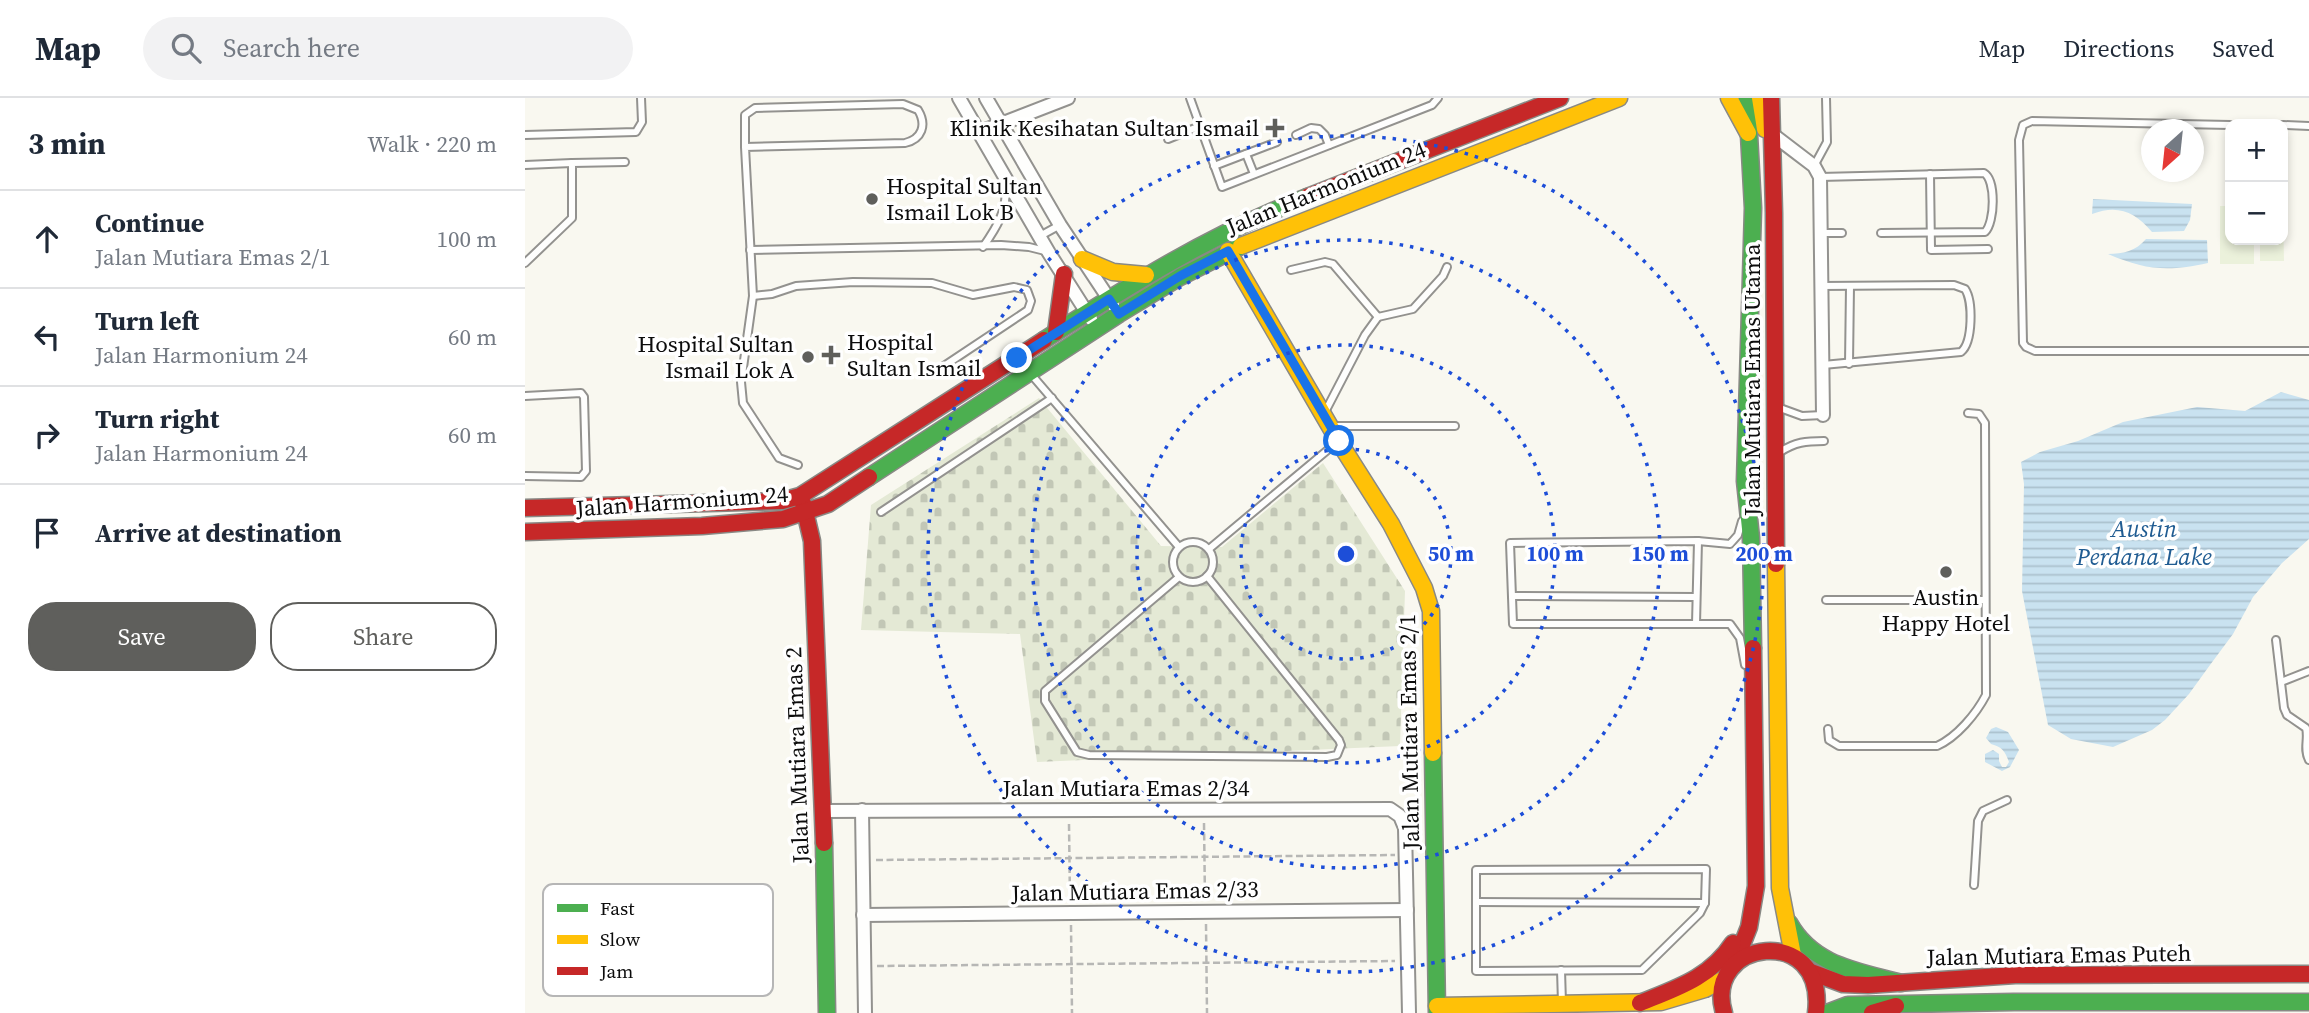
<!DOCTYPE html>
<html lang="en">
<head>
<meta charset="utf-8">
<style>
	:root { --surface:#fff; --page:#f2f2f3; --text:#1f2937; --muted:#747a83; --line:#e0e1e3; --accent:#5f5f5c }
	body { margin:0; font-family:"Source Serif 4",serif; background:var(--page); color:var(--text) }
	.controls { position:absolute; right:21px; top:21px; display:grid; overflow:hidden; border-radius:14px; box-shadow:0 4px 10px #0003 }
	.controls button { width:63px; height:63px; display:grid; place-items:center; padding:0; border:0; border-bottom:2px solid var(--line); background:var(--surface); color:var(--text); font:35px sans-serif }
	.compass { position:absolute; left:1616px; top:21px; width:63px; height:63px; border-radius:50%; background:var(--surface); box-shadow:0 4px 10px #0003; rotate:207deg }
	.stop { position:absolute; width:21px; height:21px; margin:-16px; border:5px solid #1a73e8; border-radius:50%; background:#fff }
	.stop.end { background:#1a73e8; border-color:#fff; box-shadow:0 2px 7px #0008 }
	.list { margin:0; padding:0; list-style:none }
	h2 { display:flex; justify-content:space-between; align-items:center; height:91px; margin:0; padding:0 28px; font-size:30px }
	h2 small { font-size:23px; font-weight:400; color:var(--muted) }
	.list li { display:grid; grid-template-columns:46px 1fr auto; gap:21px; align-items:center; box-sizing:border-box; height:98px; padding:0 28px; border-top:2px solid var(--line) }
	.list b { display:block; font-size:26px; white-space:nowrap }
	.list p { margin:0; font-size:23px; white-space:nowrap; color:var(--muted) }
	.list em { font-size:23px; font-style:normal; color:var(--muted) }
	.actions { display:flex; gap:14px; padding:21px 28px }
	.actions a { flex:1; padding:16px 0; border:2px solid var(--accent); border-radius:28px; text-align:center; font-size:24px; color:var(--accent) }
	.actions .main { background:var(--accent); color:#fff }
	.icon { flex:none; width:38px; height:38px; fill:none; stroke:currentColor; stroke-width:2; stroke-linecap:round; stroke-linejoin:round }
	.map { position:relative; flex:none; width:1784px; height:915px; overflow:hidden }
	header { display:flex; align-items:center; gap:42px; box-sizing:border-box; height:98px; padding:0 35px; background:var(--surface); border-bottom:2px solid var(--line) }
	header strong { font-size:33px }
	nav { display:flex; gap:38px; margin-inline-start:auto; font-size:24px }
	.search { width:490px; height:63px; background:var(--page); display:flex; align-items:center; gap:18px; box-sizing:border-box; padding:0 24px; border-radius:38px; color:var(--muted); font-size:26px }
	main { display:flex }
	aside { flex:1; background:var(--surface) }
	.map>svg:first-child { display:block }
	.cemetery { fill:url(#cemetery-stones) }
	.pitch { fill:#ebf1db }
	.water { fill:url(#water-rules) }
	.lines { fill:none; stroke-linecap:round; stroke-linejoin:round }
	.lane-casing { stroke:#93928f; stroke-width:10 }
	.street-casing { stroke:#93928f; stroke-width:16 }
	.fast-casing { stroke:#898985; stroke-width:19 }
	.slow-casing { stroke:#898985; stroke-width:19 }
	.jam-casing { stroke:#898985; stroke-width:19 }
	.path { stroke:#b7b7b5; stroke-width:2.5; stroke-dasharray:7 3.5; stroke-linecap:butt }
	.lane { stroke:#fefefd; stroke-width:6 }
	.street { stroke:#fefefd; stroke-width:12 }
	.fast { stroke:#4caf50; stroke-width:16 }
	.slow { stroke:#ffc107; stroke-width:16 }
	.jam { stroke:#c62828; stroke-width:16 }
	.route { stroke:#1a73e8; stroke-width:9 }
	.ring { fill:none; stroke:#1d4ed8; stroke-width:3.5; stroke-dasharray:3.5 7 }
	.poi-dot { fill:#5f5f5c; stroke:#fff; stroke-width:2.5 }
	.labels { text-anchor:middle; stroke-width:7; stroke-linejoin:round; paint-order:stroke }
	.poi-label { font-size:23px; fill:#0c0c0c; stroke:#fff; text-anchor:end }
	.street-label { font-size:23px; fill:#0c0c0c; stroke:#fff }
	.water-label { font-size:24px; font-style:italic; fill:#205c92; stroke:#fff }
	.key { fill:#fff; stroke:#b6b6b6; stroke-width:2 }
	.key-label { font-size:19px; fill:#0c0c0c }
	.centre { fill:#1d4ed8; stroke:#fff; stroke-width:3.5 }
	.ring-label { font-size:21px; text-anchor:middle; font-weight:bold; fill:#1d4ed8; stroke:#fff; stroke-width:7; stroke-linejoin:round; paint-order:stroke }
</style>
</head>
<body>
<header>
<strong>Map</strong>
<div class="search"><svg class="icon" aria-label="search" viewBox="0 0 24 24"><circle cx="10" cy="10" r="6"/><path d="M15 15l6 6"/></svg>Search here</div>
<nav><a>Map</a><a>Directions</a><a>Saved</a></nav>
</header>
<main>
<aside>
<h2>3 min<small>Walk · 220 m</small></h2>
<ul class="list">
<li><svg class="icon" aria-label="ahead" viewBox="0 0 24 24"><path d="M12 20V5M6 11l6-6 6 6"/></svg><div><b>Continue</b><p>Jalan Mutiara Emas 2/1</p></div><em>100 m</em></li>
<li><svg class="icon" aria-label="left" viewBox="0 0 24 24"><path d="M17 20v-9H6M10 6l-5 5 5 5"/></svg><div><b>Turn left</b><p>Jalan Harmonium 24</p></div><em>60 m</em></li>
<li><svg class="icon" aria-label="right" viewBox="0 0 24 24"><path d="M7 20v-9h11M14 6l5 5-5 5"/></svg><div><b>Turn right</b><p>Jalan Harmonium 24</p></div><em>60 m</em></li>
<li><svg class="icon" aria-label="arrive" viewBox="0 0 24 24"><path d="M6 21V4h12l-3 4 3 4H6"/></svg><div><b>Arrive at destination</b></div></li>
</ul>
<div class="actions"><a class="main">Save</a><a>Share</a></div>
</aside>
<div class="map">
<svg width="1784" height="915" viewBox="0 0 1784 915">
	<defs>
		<pattern id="cemetery-stones" width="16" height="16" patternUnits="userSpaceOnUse" patternTransform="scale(1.75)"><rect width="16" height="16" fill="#e4e9d5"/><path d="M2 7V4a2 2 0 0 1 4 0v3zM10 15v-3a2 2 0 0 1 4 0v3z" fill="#c2c7b6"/></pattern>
		<pattern id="water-rules" width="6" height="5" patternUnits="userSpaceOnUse" patternTransform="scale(1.75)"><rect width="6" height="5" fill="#c9e2f0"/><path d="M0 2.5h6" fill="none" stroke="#abc1cd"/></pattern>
	</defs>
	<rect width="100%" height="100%" fill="#f9f8f0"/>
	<path class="cemetery" d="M514 300 636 448 697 449 798 365 880 493 875 648 512 664 495 536 336 532 346 407Z"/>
	<g class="pitch">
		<path d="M1695 108H1705V142H1729V166H1695Z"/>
		<path d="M1758 111 1759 163H1735V142H1758Z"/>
	</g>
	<g class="water">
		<path d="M1568 101 1667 106 1665 122 1659 133 1627 134C1610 114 1593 106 1567 116Z"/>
		<path d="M1621 141 1682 142 1683 165C1643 174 1620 172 1583 156 1598 156 1611 153 1621 141Z"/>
		<path d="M1756 294 1784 302V441L1757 465 1728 499 1708 536 1685 567 1664 596 1640 622 1627 632 1588 649 1546 641 1523 627 1497 493 1499 386 1496 364 1515 354 1553 343 1598 324 1672 309 1720 313Z"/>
		<path d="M1471 629 1483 634 1494 652 1485 669 1477 673 1460 664V656L1468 652 1474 656V663L1477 669H1481L1484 664C1480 653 1477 649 1466 646L1461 640 1466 631Z"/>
	</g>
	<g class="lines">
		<defs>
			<g id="lane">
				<path d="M665 0 697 89 907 7 913 0"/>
				<path d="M1705 27 1507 23 1498 27 1494 42 1498 245 1501 249 1510 253H1784"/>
				<path d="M1758 27 1784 28"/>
				<path d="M0 37 111 34 117 24 116 0"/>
				<path d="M771 37 786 30 794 31 800 37 804 47"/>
				<path d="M643 41 675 28"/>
				<path d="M220 49 380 45C397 41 402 27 393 12L378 6 230 10 220 17V49L228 198 216 284 218 305 254 360 273 367"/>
				<path d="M721 56 729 76"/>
				<path d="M0 67 47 65"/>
				<path d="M689 68 752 44"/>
				<path d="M1289 68 1302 44 1301 0"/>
				<path d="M1405 76 1406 152 1463 151"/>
				<path d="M1295 79 1459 75C1471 82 1470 124 1460 134L1356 135"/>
				<path d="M1296 135H1317"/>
				<path d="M515 138 535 127"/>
				<path d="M458 149C472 129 482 113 481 87"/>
				<path d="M225 152 476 147 504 149 520 153"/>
				<path d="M0 165 47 120V65L100 64"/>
				<path d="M766 172 800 164 808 166 853 219 840 237 800 314"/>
				<path d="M1296 188 1429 187 1440 191C1448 203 1448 244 1436 254L1298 267"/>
				<path d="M228 198 247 196 271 188 328 184 407 185 448 197 489 189 502 192 506 203 503 212 419 268"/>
				<path d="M853 219 888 211 918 178 922 169"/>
				<path d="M1324 266 1325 188"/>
				<path d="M505 275 654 449"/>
				<path d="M0 298 56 295 59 299 61 373 56 379 0 378"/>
				<path d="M1255 310 1277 318 1298 317"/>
				<path d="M807 328H930"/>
				<path d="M1255 354C1270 344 1281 343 1299 343"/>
				<path d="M356 414 527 300"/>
				<path d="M1217 423 1213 437 1205 446 1173 443 985 445 988 526H1205L1215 540 1220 567"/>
				<circle cx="668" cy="464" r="20"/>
				<path d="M684 451 811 345"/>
				<path d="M654 479 520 593V603L552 654 564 657 802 659 812 657 816 647 814 642 682 478"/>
				<path d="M987 498 1171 499"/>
				<path d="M1301 502H1459"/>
				<path d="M1171 526 1173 443"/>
				<path d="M1751 542 1759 610 1762 617 1781 630C1784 641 1778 651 1784 662"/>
				<path d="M1756 584 1784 573"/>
				<path d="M1303 631 1304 642 1314 648H1412C1432 639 1451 616 1461 597L1460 325 1454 316 1443 315"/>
				<path d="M1181 771 1180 805 1175 815 1117 872 951 873V772Z"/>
				<path d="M1449 787 1453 723 1458 713 1482 702"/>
				<path d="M951 804 1180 805"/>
				<path d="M1036 872 1037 905"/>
			</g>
			<g id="street">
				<path d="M434 0 524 155 566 221"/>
				<path d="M461 0 535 127 588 207"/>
				<path d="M455 34 543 0"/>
				<path d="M1247 36 1289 68 1295 79 1298 317"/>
				<path d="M337 712 340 915"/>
				<path d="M298 713 865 711 875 718 880 730 884 915"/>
				<path d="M338 817 882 812"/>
			</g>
			<g id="fast">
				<path d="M1222 0 1228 110 1220 383 1226 440 1228 550"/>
				<path d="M519 242C605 187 686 136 782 99"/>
				<path d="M344 379 594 216 655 179 716 148"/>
				<path d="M908 655 912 915"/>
				<path d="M299 745 302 915"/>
				<path d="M1264 825C1288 868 1332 873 1376 885"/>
				<path d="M1302 915 1323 907 1489 904H1784"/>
			</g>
			<g id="slow">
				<path d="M1204 0 1223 35"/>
				<path d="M1235 0 1240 31"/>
				<path d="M716 148 1094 0"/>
				<path d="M703 153 814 344 866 426 899 490 906 513 908 655"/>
				<path d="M557 161 588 174 621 177"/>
				<path d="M1251 466 1255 790 1268 857"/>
				<path d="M912 908 1136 904 1180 891 1199 881"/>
			</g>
			<g id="jam">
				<path d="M1246 0 1249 115 1251 466"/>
				<path d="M782 99 1035 0"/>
				<path d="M531 234 539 176"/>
				<path d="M278 405 287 443 299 745"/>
				<path d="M0 410 257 403 275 398 519 242"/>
				<path d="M0 434 177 428 258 421 303 406 344 379"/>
				<path d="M1209 867 1224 829 1231 788 1228 550"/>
				<path d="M1286 874 1318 886 1343 887 1490 877 1784 876"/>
				<path d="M1115 905C1152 890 1185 880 1208 845"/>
				<path d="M1199 915C1177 841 1302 824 1291 915"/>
				<path d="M1347 915 1371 908"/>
			</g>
		</defs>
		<use href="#lane" class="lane-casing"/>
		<use href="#street" class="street-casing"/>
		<use href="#fast" class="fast-casing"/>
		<use href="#slow" class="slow-casing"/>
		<use href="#jam" class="jam-casing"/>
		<g class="path">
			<path d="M679 725 680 802"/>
			<path d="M544 726 545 803"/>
			<path d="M351 762 870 757"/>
			<path d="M681 826 682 915"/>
			<path d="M546 827 547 915"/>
			<path d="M352 868 870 863"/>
		</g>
		<use href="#lane" class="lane"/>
		<use href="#street" class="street"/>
		<use href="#fast" class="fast"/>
		<use href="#slow" class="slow"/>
		<use href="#jam" class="jam"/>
	</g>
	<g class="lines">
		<path class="route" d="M492 260 584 201 594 216 655 178 703 153 814 343"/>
	</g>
	<g class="ring">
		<circle cx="821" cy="456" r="105"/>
		<circle cx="821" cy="456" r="209"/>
		<circle cx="821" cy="456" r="314"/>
		<circle cx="821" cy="456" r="418"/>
	</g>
	<g class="poi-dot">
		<path d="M746.5 19.5h7v7h7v7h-7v7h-7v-7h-7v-7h7z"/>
		<circle cx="347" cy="101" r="7"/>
		<path d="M302.5 246.5h7v7h7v7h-7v7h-7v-7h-7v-7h7z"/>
		<circle cx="283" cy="259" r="7"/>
		<circle cx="1421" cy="474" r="7"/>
	</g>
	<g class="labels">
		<g class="poi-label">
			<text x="734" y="38">Klinik Kesihatan Sultan Ismail</text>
			<text x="361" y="96" text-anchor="start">Hospital Sultan<tspan x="361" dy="26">Ismail Lok B</tspan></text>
			<text x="322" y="252" text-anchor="start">Hospital<tspan x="322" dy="26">Sultan Ismail</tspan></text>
			<text x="269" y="254">Hospital Sultan<tspan x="269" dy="26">Ismail Lok A</tspan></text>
			<text x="1421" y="507" text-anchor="middle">Austin<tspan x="1421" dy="26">Happy Hotel</tspan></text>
		</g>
		<g class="street-label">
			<text transform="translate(801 90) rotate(-22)" y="8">Jalan Harmonium 24</text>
			<text transform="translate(1227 282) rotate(-90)" y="8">Jalan Mutiara Emas Utama</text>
			<text transform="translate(157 403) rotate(-4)" y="8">Jalan Harmonium 24</text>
			<text transform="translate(884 634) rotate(-91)" y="8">Jalan Mutiara Emas 2/1</text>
			<text transform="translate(272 657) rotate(-92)" y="8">Jalan Mutiara Emas 2</text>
			<text x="601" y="698">Jalan Mutiara Emas 2/34</text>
			<text transform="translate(610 793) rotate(-1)" y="8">Jalan Mutiara Emas 2/33</text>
			<text transform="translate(1534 857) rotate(-1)" y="8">Jalan Mutiara Emas Puteh</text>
		</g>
		<g class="water-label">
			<text x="1619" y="439">Austin<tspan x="1619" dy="28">Perdana Lake</tspan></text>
		</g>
	</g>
	<rect x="18" y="786" width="230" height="112" rx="10" class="key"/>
	<rect x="32" y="806" width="31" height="8" fill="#4caf50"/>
	<rect x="32" y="837" width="31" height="9" fill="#ffc107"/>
	<rect x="32" y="869" width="31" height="8" fill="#c62828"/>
	<g class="key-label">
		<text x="75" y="817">Fast</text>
		<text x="75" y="848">Slow</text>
		<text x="75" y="880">Jam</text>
	</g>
	<circle cx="821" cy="456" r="10" class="centre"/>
	<g class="ring-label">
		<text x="926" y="463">50 m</text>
		<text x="1030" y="463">100 m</text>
		<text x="1135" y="463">150 m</text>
		<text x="1239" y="463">200 m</text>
	</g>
</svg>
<div class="controls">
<button>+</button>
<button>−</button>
</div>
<svg class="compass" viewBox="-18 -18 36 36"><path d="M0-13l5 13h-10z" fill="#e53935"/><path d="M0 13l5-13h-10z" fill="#747a83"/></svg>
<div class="stop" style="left:814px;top:343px"></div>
<div class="stop end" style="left:492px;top:260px"></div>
</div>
</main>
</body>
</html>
